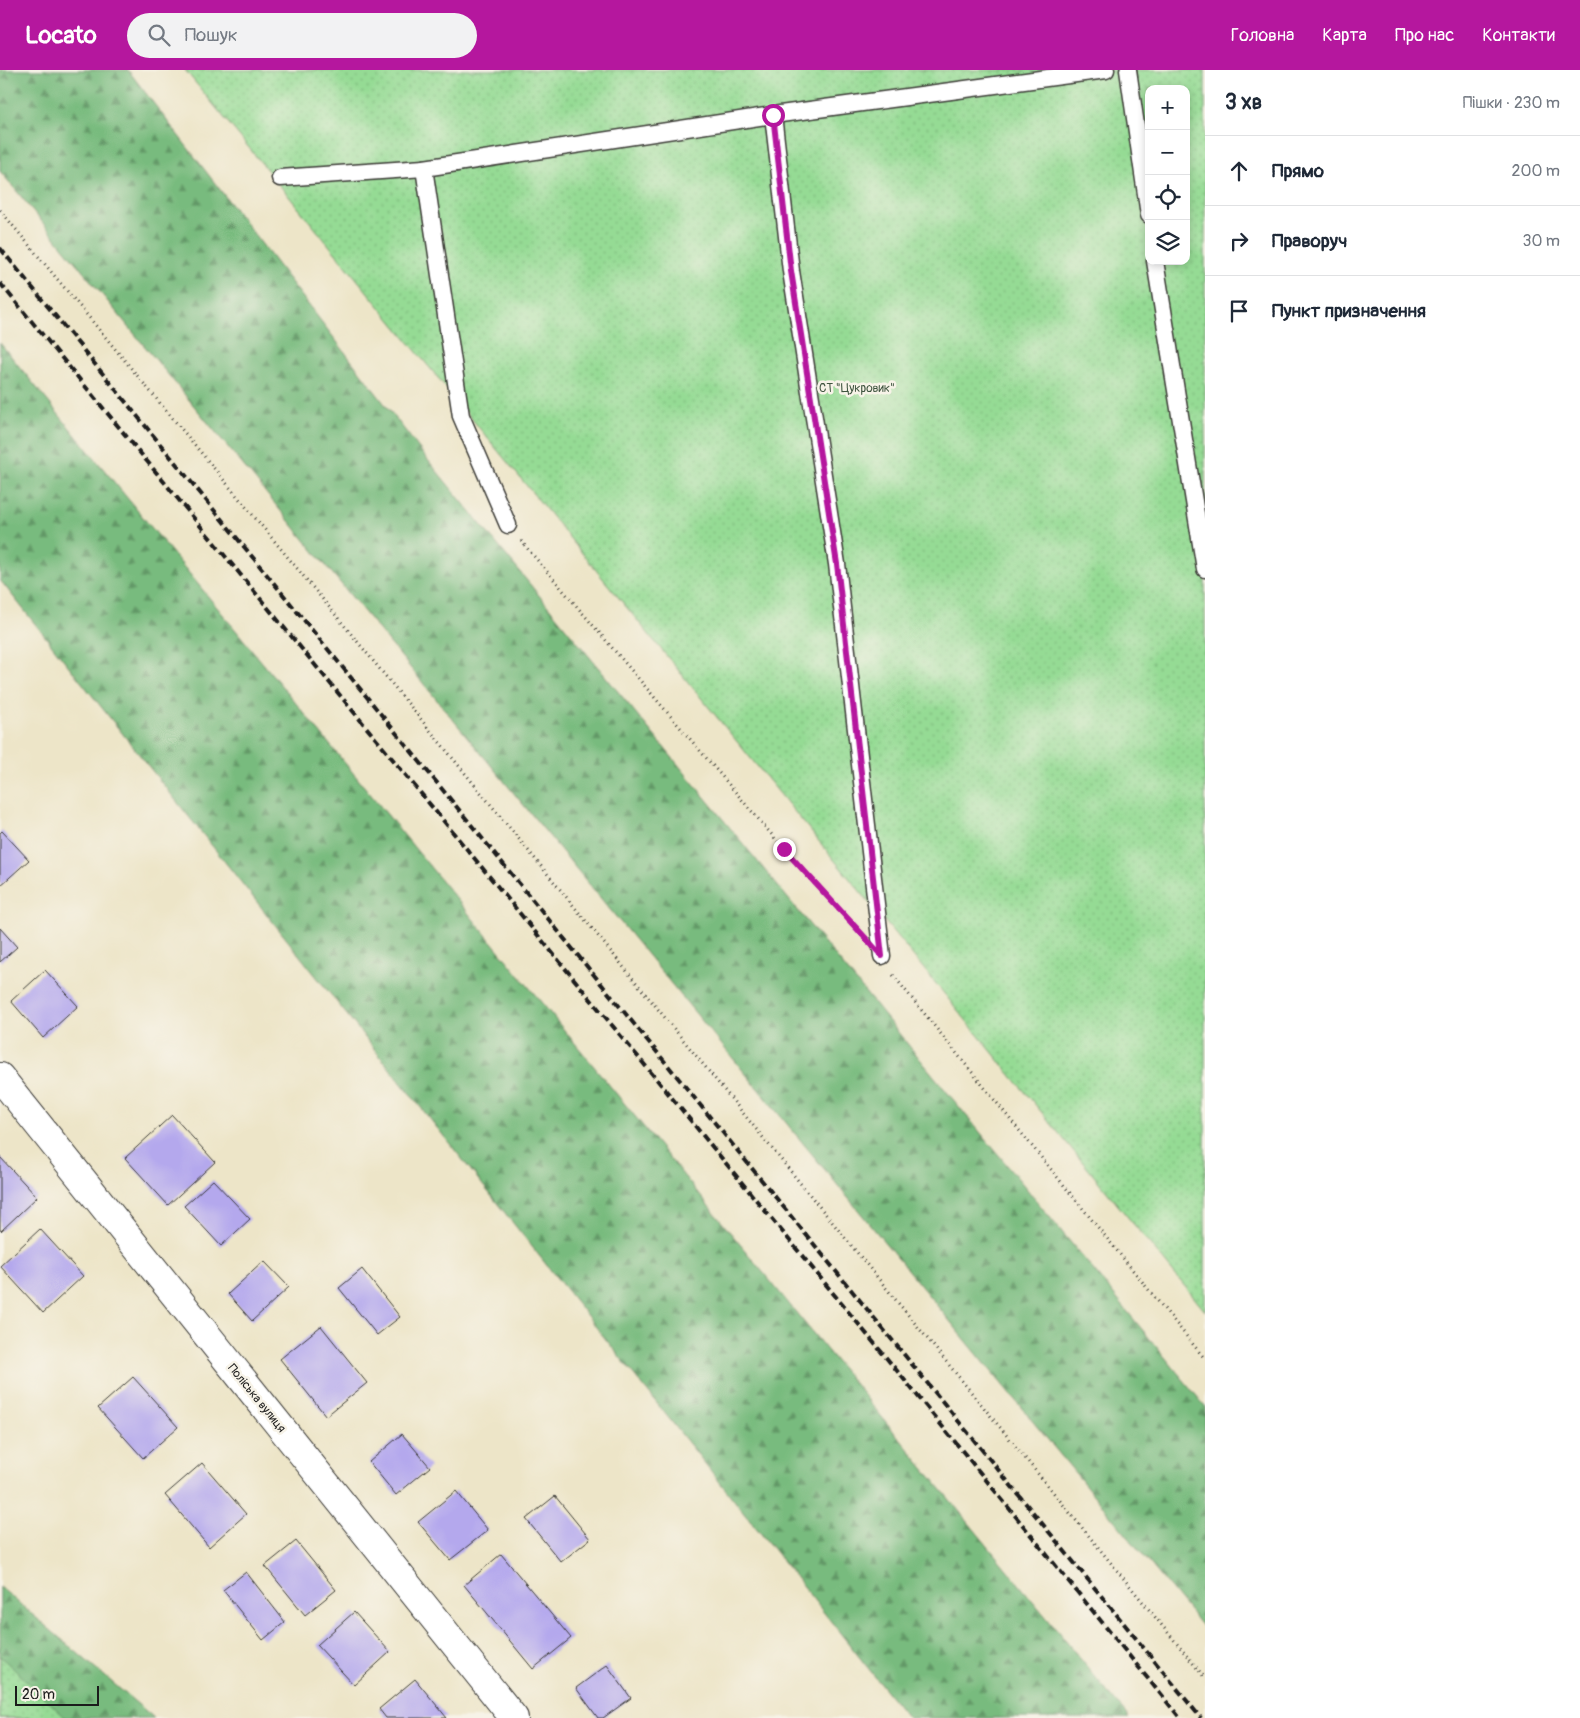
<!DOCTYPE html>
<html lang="uk">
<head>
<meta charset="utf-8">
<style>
	:root { --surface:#fff; --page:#f2f2f3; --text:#1f2937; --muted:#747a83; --line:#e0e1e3; --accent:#b5179e }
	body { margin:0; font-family:Pangolin,sans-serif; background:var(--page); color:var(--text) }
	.controls { position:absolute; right:15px; top:15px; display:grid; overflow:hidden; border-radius:10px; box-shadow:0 2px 8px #0003 }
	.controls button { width:45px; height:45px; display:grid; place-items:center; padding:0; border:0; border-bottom:1px solid var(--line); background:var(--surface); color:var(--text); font:25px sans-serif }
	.scale { position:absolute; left:15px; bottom:12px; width:84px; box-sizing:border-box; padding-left:5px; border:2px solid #1c1c1c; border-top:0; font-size:14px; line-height:18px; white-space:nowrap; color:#1c1c1c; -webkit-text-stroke:4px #f7f3e8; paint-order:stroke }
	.stop { position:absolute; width:15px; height:15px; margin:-11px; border:4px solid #b5179e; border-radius:50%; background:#fff }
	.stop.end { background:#b5179e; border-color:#fff; box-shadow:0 1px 5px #0008 }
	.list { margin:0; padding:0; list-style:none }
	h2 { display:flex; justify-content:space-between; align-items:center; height:65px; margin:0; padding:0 20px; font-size:21px }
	h2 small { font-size:16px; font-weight:400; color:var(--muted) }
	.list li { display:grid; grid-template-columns:32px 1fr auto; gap:15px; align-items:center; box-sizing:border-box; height:70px; padding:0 20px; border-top:1px solid var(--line) }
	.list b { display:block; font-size:19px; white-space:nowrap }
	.list em { font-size:16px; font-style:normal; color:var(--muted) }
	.icon { flex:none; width:28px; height:28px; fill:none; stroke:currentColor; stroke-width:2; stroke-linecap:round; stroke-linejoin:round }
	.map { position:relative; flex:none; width:1205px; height:1648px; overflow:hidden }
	header { display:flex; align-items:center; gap:30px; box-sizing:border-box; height:70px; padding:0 25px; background:var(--accent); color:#fff }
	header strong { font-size:24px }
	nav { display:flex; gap:28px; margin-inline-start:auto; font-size:18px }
	.search { width:350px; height:45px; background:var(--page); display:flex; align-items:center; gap:12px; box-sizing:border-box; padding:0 18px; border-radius:28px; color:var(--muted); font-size:19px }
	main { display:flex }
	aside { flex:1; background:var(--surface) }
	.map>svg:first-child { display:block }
	.forest { fill:url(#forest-firs); stroke:#4a6c4d }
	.park { fill:url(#park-dots); stroke:#587c58; fill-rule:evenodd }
	.building { fill:#b4a8ed }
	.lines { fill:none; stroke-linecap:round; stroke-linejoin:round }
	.lane-casing { stroke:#3b3a36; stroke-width:19 }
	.street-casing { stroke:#3b3a36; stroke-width:30 }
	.path { stroke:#3b3a36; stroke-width:3; stroke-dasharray:1 4; stroke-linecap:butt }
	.lane { stroke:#fff; stroke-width:16 }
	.street { stroke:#fff; stroke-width:28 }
	.rail { stroke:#1c1c1c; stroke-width:4; stroke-dasharray:8 4; stroke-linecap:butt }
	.route { stroke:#b5179e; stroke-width:6 }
	.labels { text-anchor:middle; stroke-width:5; stroke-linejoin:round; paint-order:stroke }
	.park-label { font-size:12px; fill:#405540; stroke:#f7f3e8 }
	.street-label { font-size:12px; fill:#1c1c1c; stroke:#f7f3e8 }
</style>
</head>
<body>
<header>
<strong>Locato</strong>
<div class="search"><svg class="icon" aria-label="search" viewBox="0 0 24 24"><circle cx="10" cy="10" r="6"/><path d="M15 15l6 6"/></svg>Пошук</div>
<nav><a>Головна</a><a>Карта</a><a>Про нас</a><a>Контакти</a></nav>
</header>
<main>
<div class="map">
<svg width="1205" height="1648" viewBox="0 0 1205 1648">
	<defs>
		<pattern id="forest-firs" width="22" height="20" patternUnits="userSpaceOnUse" patternTransform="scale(1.25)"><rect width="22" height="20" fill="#78bb7e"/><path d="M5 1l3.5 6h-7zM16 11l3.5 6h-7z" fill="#629766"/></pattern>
		<pattern id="park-dots" width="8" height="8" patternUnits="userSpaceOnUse" patternTransform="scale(1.25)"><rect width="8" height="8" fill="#95db94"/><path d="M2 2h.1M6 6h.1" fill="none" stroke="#80bb7f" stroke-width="1.8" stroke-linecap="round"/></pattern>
	</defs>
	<rect width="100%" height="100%" fill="#f7f3e8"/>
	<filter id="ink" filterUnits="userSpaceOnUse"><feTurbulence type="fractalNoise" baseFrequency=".02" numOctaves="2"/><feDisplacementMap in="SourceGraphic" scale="10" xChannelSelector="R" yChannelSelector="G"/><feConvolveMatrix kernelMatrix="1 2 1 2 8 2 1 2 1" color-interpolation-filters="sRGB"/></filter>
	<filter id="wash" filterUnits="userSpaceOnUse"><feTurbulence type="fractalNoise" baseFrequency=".0096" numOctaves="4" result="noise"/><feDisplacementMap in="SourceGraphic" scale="20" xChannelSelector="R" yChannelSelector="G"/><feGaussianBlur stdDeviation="1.12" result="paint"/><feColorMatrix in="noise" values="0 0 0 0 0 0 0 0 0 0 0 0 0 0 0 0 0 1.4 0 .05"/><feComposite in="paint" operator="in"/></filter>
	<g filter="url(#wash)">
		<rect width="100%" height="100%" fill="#ede5c8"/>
		<g class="forest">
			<path d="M0 0H128L427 389 1205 1336V1560L0 101Z"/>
			<path d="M0 273 1129 1648H908L0 510Z"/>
			<path d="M0 1517 154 1648H0Z"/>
		</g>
		<g class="park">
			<path d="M185 0H1205V1241ZM1149 19H1186V191H1149Z"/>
			<path d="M0 1586 66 1648H0Z"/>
		</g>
		<g id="blocks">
			<g class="building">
				<path d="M2 761 29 790 0 816V763Z"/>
				<path d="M0 858 17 877 0 892Z"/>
				<path d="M45 900 78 936 43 968 11 931Z"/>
				<path d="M172 1045 215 1092 168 1135 125 1088Z"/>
				<path d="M0 1087 37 1127 1 1161 0 1159Z"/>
				<path d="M213 1110 250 1149 221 1176 184 1136Z"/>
				<path d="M40 1159 83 1206 43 1243 0 1196Z"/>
				<path d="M264 1191 289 1217 252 1251 228 1224Z"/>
				<path d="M362 1199 400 1247 377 1265 339 1218Z"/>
				<path d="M321 1256 367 1313 326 1346 280 1289Z"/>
				<path d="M133 1307 178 1357 143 1388 98 1338Z"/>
				<path d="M402 1364 430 1397 396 1425 369 1392Z"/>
				<path d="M202 1393 246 1444 209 1477 165 1425Z"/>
				<path d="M456 1421 488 1460 450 1490 418 1452Z"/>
				<path d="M555 1426 590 1469 561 1492 526 1449Z"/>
				<path d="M296 1471 336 1520 305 1545 265 1496Z"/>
				<path d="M501 1484 571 1568 533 1599 464 1515Z"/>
				<path d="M246 1502 285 1552 263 1570 223 1520Z"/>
				<path d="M354 1542 390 1582 354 1615 317 1575Z"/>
				<path d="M607 1595 631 1628 603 1648H598L576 1618Z"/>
				<path d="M415 1609 447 1648H386L379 1639Z"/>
			</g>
		</g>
	</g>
	<g filter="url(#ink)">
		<use href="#blocks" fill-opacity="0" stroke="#3b3a36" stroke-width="1"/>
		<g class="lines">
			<defs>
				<g id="lane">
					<path d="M1128 0 1149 145"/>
					<path d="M773 45 791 201 837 494 882 886"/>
					<path d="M424 98 461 346 508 455"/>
					<path d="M280 108 424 98 773 45 1106 0"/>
					<path d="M1155 191 1205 499"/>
				</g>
				<path id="street" d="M0 1007 514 1648"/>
			</defs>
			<use href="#lane" class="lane-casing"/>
			<use href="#street" class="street-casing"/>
			<g class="path">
				<path d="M0 140 334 543 1205 1608"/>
				<path d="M521 471 784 779 855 857"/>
				<path d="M893 905 1205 1289"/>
			</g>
			<use href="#lane" class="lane"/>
			<use href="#street" class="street"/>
			<g class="rail">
				<path d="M0 178 1201 1648"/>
				<path d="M0 213 898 1302 1180 1648"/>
			</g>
		</g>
	</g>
	<g class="lines" filter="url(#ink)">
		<path class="route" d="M773 45 791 201 837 494 882 886 784 779"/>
	</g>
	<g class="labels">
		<g class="park-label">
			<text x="857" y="322">СТ "Цукровик"</text>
		</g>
		<g class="street-label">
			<text transform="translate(257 1328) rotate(51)" y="4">Поліська вулиця</text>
		</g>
	</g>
</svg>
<div class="controls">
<button>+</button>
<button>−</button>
<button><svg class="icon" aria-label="locate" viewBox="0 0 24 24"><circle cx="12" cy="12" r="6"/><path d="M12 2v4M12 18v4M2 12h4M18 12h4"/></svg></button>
<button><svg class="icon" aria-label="layers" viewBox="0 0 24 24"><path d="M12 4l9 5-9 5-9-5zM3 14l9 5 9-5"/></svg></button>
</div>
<div class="scale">20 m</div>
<div class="stop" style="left:773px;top:45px"></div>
<div class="stop end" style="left:784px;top:779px"></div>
</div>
<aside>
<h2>3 хв<small>Пішки · 230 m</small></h2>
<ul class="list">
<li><svg class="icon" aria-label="ahead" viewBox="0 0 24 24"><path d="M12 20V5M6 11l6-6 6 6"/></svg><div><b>Прямо</b></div><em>200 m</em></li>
<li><svg class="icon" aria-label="right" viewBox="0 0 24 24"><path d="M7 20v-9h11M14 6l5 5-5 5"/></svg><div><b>Праворуч</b></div><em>30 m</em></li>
<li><svg class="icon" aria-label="arrive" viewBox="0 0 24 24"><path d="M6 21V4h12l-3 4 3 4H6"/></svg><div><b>Пункт призначення</b></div></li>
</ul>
</aside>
</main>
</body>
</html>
